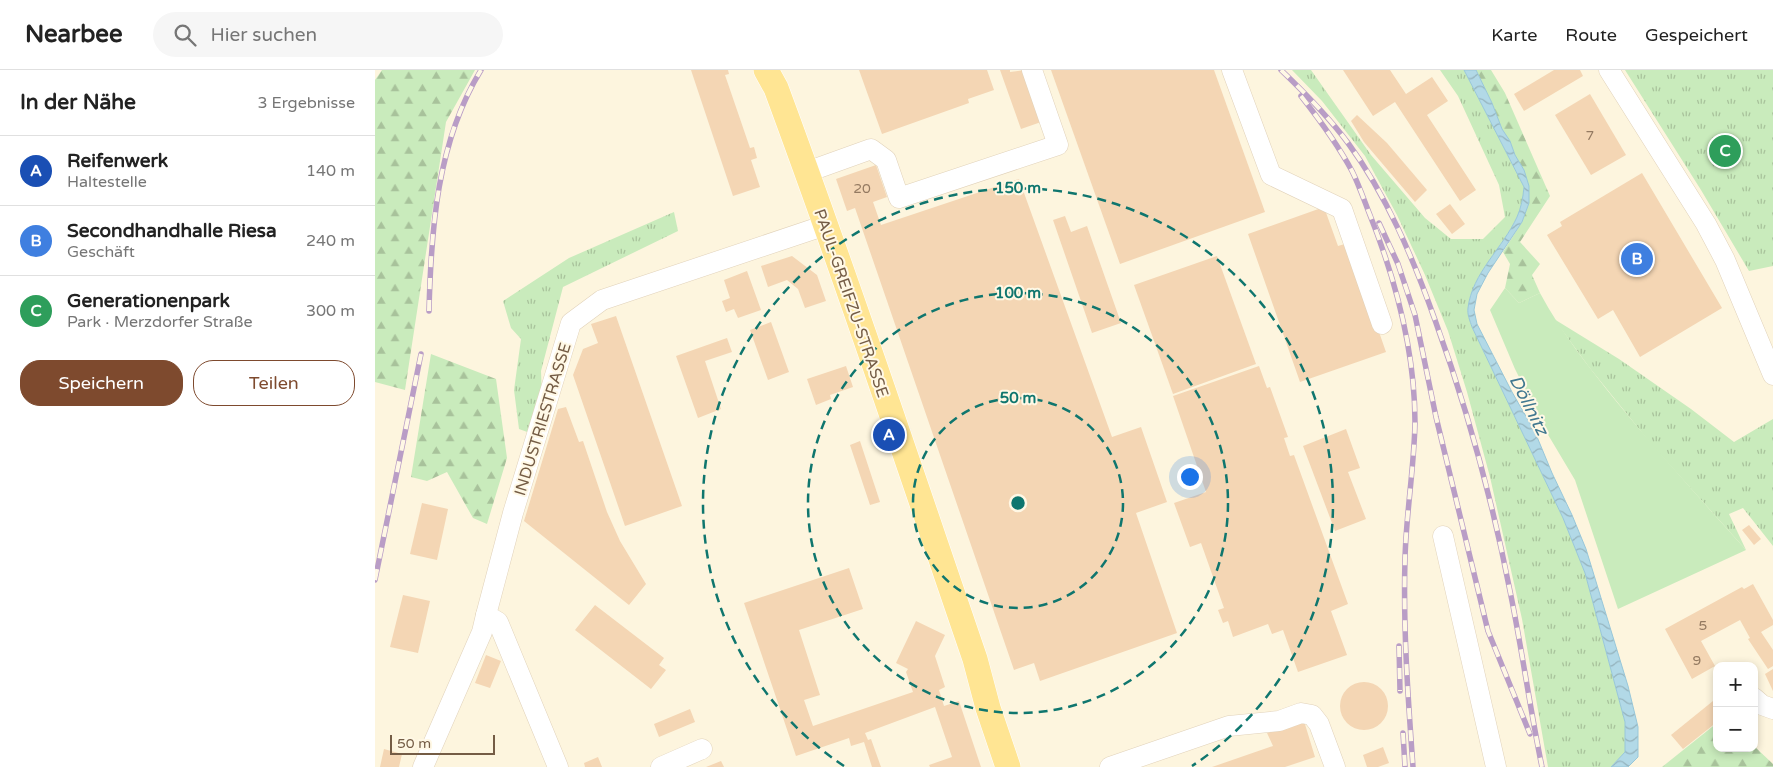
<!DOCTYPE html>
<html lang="de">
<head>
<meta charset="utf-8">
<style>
	:root { --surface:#fff; --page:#f6f6f6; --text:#222; --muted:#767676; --line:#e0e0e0; --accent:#7e4a2e }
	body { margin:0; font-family:"Varela Round",sans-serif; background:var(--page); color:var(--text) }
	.controls { position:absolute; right:15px; bottom:15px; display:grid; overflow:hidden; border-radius:10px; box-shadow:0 2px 8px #0003 }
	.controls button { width:45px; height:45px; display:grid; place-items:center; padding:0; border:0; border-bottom:1px solid var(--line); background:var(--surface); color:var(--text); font:25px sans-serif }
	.scale { position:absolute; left:15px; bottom:12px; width:105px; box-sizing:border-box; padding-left:5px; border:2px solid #745c45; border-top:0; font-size:14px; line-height:18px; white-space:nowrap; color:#745c45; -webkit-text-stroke:4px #fff8e5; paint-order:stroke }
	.you { position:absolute; left:814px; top:406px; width:18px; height:18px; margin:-12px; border:4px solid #fff; border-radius:50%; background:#1a73e8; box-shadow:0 0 0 8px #1a73e833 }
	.badge { display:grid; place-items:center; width:32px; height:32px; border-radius:50%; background:var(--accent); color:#fff; font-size:16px; font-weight:700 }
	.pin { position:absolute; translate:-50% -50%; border:2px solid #fff; box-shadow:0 1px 5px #0006 }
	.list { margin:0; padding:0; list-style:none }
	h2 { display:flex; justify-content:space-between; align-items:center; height:65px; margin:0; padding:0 20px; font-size:21px }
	h2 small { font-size:16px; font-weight:400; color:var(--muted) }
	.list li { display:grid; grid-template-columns:32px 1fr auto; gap:15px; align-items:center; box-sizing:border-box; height:70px; padding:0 20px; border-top:1px solid var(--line) }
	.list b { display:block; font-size:19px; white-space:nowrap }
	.list p { margin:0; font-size:16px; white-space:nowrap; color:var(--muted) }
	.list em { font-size:16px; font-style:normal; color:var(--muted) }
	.actions { display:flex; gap:10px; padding:15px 20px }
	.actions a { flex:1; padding:11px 0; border:1px solid var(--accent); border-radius:20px; text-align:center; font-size:18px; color:var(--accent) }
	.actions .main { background:var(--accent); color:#fff }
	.icon { flex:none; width:28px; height:28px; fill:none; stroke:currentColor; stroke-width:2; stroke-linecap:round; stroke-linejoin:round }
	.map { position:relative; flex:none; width:1398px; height:697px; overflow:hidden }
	header { display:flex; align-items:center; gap:30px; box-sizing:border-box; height:70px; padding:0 25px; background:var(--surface); border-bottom:1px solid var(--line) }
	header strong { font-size:24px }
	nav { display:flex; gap:28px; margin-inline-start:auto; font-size:18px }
	.search { width:350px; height:45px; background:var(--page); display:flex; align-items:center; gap:12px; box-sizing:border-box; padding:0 18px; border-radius:28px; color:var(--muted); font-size:19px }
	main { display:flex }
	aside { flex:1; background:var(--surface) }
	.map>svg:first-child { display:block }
	.grass { fill:url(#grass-tufts) }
	.forest { fill:url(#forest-firs) }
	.garden { fill:#c9ebbc }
	.water { fill:url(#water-waves); stroke:#98c7d9 }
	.building { fill:#f4d6b4 }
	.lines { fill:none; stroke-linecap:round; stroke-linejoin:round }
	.minor-casing { stroke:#e1d2ba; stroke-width:21 }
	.major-casing { stroke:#fff; stroke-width:26 }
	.minor { stroke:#fff; stroke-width:20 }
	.major { stroke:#ffe593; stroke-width:25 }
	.rail-casing { stroke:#b99dc6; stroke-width:5.5 }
	.rail { stroke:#fff8e5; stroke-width:4; stroke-dasharray:11; stroke-linecap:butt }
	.ring { fill:none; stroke:#0f766e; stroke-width:2.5; stroke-dasharray:9 6 }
	.labels { text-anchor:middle; stroke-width:4; stroke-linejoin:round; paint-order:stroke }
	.number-label { font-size:14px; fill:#947a61 }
	.street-label { font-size:16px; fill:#745c45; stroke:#fff8e5 }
	.water-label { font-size:18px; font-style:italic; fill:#417890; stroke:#fff8e5 }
	.centre { fill:#0f766e; stroke:#fff8e5; stroke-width:2.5 }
	.ring-label { font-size:15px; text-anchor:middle; font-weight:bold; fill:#0f766e; stroke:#fff8e5; stroke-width:4; stroke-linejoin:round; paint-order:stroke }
</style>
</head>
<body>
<header>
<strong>Nearbee</strong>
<div class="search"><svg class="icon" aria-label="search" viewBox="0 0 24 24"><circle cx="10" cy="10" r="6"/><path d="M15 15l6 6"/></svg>Hier suchen</div>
<nav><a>Karte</a><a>Route</a><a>Gespeichert</a></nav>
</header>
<main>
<aside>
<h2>In der Nähe<small>3 Ergebnisse</small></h2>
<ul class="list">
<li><span class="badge" style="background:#1a4fb4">A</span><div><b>Reifenwerk</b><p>Haltestelle</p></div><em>140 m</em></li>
<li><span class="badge" style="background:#3f7fe0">B</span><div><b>Secondhandhalle Riesa</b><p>Geschäft</p></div><em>240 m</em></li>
<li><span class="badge" style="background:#2e9e5b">C</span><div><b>Generationenpark</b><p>Park · Merzdorfer Straße</p></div><em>300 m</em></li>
</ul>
<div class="actions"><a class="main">Speichern</a><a>Teilen</a></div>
</aside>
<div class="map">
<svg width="1398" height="697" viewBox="0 0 1398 697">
	<defs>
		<pattern id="grass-tufts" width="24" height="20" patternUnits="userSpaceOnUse" patternTransform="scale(1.25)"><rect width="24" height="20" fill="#c9ebbc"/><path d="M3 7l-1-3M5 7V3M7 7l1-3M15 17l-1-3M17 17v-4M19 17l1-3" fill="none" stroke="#a8c29b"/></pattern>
		<pattern id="forest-firs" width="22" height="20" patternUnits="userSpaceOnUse" patternTransform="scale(1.25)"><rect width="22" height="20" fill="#c9ebbc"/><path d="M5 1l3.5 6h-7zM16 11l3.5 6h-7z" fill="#a8c29b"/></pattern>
		<pattern id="water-waves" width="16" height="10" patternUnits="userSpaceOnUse" patternTransform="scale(1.25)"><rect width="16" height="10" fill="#b2d9e7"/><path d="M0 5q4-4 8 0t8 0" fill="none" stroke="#95b3bd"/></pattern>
	</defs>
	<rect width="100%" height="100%" fill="#fdf5de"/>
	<g class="grass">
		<path d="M917 0H936L996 85 1050 148 1076 169H1108L1130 147 1124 115 1083 26 1065 0H1089L1149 117C1148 128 1146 138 1142 147 1128 178 1097 203 1093 238 1092 244 1095 251 1097 257L1188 448 1210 503 1250 652V682L1236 697H1173L1147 549 1115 407 1092 322 1073 261 1050 205 1022 145 990 86 947 31Z"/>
		<path d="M1250 0H1398V196L1374 201 1326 120Z"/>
		<path d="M299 142 303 161 188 217 166 301 167 327 155 363 144 359 139 320 146 269 136 258 128 231 194 188Z"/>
		<path d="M1179 249 1244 289 1316 339 1359 372 1398 349V476L1368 438 1354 444 1371 480 1277 375 1214 297Z"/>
	</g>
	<g class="forest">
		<path d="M7 0H100L71 52 30 320 0 312V10Z"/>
		<path d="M1101 0H1116L1130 23 1175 126 1145 172 1165 194 1157 205 1165 223 1144 233 1130 218 1135 194 1128 182 1147 152 1154 133 1149 100 1140 85 1135 71 1127 59 1117 33Z"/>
		<path d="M56 284 121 309 132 388 112 454 98 448 72 402 52 411 36 407Z"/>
		<path d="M1342 653V678H1379V676L1398 694V697H1287Z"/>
	</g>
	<path class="garden" d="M1130 218 1144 233 1165 223C1186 262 1213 296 1241 331 1283 382 1327 431 1371 480L1243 539 1200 410 1172 363 1140 299 1115 240Z"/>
	<path class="water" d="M1089 0H1101L1117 33 1127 59 1135 71 1140 85 1149 100 1154 116V133L1147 152 1113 203 1102 224 1099 240 1102 254 1137 322 1160 362 1177 403 1197 445 1211 479 1253 616 1263 657V687L1253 697H1236L1250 682V652L1210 503 1188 448 1097 257C1095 251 1092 244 1093 238 1097 203 1128 178 1142 147 1146 138 1148 128 1149 117Z"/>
	<g class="building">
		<path d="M316 0H353L354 4 350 5 375 78 379 77 382 88 376 90 385 117 358 126Z"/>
		<path d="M484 0H612L619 20 593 29 594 33 507 64Z"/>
		<path d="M625 0H635V2L650 0 669 51 646 59Z"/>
		<path d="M676 0H839L890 142 745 194Z"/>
		<path d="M968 0H1015L1031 24 1057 7 1073 31 1052 45 1101 120 1085 131 1020 32 998 46Z"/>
		<path d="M1179 0H1205L1208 6 1149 41 1139 24Z"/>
		<path d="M1215 24 1251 85 1216 105 1180 45Z"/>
		<path d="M982 45 1012 73 1052 120 1040 132 989 72 976 51Z"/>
		<path d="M501 95 512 127 498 132 506 155 644 109 737 367 766 357 792 432 761 443 802 563 665 611 659 593 639 600 480 138 472 141 461 109Z"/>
		<path d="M1267 103 1347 238 1265 287 1238 240 1223 249 1172 165 1187 156 1185 152Z"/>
		<path d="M1075 134 1090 154 1077 164 1061 144Z"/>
		<path d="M949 137 963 176 973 173 1011 282 925 312 873 164Z"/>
		<path d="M690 146 696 162 712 156 746 253 717 263 678 150Z"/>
		<path d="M417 186 442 205 451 231 430 238 423 219 412 210 393 217 386 196Z"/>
		<path d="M842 186 881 294 798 324 759 215Z"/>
		<path d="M372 201 386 240 363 248 359 239 351 242 347 231 355 228 349 210Z"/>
		<path d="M241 246 307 436 250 456 198 305 208 279 223 273 216 254Z"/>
		<path d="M396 252 414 302 393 310 375 260Z"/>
		<path d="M352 268 357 282 330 291 346 339 323 348 301 286Z"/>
		<path d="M471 296 478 317 455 325 456 329 441 335 432 309Z"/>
		<path d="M884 296 892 318 895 317 913 367 909 368 915 386 919 385 973 534 956 541 972 585 923 602 908 560 897 564 893 554 858 567 853 551 848 553 843 540 849 538 826 473 815 477 799 433 831 422 798 326Z"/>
		<path d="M191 337 204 372 208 371 232 442 245 471 271 514 254 535 149 451 183 339Z"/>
		<path d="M971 359 985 398 973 402 991 449 960 461 928 376Z"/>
		<path d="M485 371 505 432 495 435 475 375Z"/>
		<path d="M47 433 73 439 62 490 35 484Z"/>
		<path d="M1374 455 1386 469 1379 475 1367 460Z"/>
		<path d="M474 498 488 539 424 560 445 625 429 630 438 656 538 622 531 602 533 599 521 593 541 551 570 565 560 586 570 617 564 620 569 636 584 631 606 697H555L554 695 577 687 560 637 490 663 493 670 496 669 506 697H497L489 672 476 676 474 668 421 686 369 533Z"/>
		<path d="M1378 514 1398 550V555L1386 562 1398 580V596L1393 599 1373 569 1375 568 1365 550 1326 571 1340 596 1317 609 1290 559 1367 517 1369 519Z"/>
		<path d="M28 525 55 531 43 583 15 577Z"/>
		<path d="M220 535 289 588 284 595 291 600 276 619 200 560Z"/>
		<path d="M111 585 126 591 115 618 100 613Z"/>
		<path d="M1398 599V621L1390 604Z"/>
		<circle cx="989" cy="636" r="24"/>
		<path d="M1338 631 1342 637V652L1308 679 1296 665Z"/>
		<path d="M315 639 320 652 284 667 279 654Z"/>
		<path d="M929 651 940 687 910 697H837L898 676 892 663Z"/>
		<path d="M1008 677 1014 693 1003 697H992L988 685Z"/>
		<path d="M9 679 27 684 24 697H5Z"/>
		<path d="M223 687 227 697H210L209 693Z"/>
		<path d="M346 691 349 697H331Z"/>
	</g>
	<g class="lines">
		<defs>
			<g id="minor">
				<path d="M857 0 896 105 967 139 1007 254"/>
				<path d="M1234 0 1331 154 1350 190 1398 305"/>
				<path d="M432 102 496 79 511 90 524 128 683 75 657 0"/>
				<path d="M1068 466 1121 697"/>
				<path d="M1379 628 1387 635 1398 639"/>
				<path d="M48 697 107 562 111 545"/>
				<path d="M183 697 123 552 111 545 138 443 196 253 227 230 451 155"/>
				<path d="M286 697 327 679"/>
				<path d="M735 697 854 656 904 651 926 643 937 645 944 654 960 697"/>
			</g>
			<path id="major" d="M391 0 401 18C471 207 535 399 600 589L613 638 633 697"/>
		</defs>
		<use href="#minor" class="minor-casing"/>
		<use href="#major" class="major-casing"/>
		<use href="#minor" class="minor"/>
		<use href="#major" class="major"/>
		<defs>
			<g id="rail">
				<path d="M906 0C930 23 953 46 973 73 1012 126 1038 188 1060 250 1092 338 1117 429 1135 521 1147 579 1155 639 1167 697"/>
				<path d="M926 26C944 49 963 75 977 101 983 113 988 127 993 140 1020 207 1040 280 1040 353 1039 399 1031 444 1030 489 1028 558 1033 628 1038 697"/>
				<path d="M1004 153 1023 194 1040 245 1061 347 1113 561 1155 664"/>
				<path d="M54 241C56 159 62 72 106 0"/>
				<path d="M0 510 46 284"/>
				<path d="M1024 576 1025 621"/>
				<path d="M1028 663 1030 697"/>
			</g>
		</defs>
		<use href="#rail" class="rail-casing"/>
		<use href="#rail" class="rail"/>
	</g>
	<g class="ring">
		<circle cx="643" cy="433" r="105"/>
		<circle cx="643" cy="433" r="210"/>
		<path d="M469 696A315 315 0 1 1 817 696"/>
	</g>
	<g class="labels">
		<g class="number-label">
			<text x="1215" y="70">7</text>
			<text x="487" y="123">20</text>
			<text x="1328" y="560">5</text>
			<text x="1322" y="595">9</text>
		</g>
		<g class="street-label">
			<text transform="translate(477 233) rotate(71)" y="6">PAUL-GREIFZU-STRASSE</text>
			<text transform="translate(167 349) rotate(-73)" y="6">INDUSTRIESTRASSE</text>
		</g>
		<g class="water-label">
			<text transform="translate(1154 335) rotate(63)" y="6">Döllnitz</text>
		</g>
	</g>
	<circle cx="643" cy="433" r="8" class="centre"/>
	<g class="ring-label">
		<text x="643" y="123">150 m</text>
		<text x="643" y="228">100 m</text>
		<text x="643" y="333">50 m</text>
	</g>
</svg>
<div class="controls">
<button>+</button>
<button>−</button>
</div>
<div class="scale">50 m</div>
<div class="you"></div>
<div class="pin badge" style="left:514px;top:365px;background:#1a4fb4">A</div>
<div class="pin badge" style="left:1262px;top:189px;background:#3f7fe0">B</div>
<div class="pin badge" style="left:1350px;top:81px;background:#2e9e5b">C</div>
</div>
</main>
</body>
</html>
